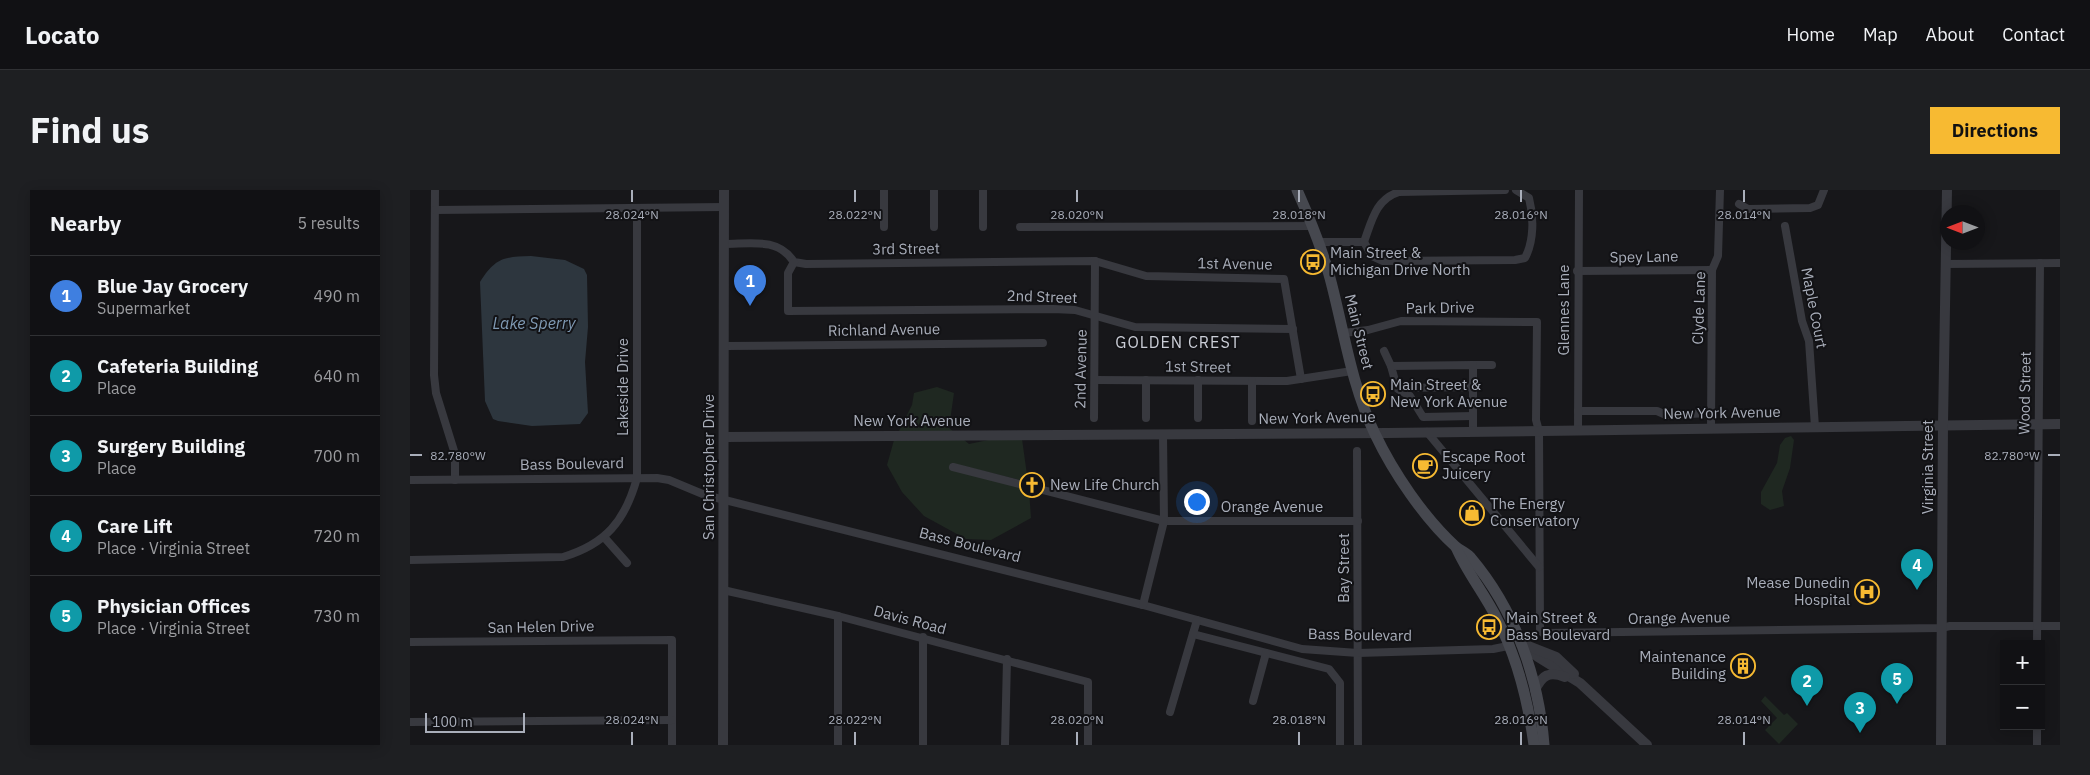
<!DOCTYPE html>
<html lang="en">
<head>
<meta charset="utf-8">
<style>
	:root { --surface:#111114; --page:#1e1f22; --text:#f1f3f6; --muted:#9c9da0; --line:#303134; --accent:#f7ba32 }
	body { margin:0; font-family:"IBM Plex Sans",sans-serif; background:var(--page); color:var(--text) }
	.controls { position:absolute; right:15px; bottom:15px; display:grid; overflow:hidden; border-radius:0px; box-shadow:0 2px 12px #0003 }
	.controls button { width:45px; height:45px; display:grid; place-items:center; padding:0; border:0; border-bottom:1px solid var(--line); background:var(--surface); color:var(--text); font:25px sans-serif }
	.compass { position:absolute; left:1530px; top:15px; width:45px; height:45px; border-radius:50%; background:var(--surface); box-shadow:0 2px 12px #0003; rotate:270deg }
	.scale { position:absolute; left:15px; bottom:12px; width:100px; box-sizing:border-box; padding-left:5px; border:2px solid #a9aeba; border-top:0; font-size:14px; line-height:18px; white-space:nowrap; color:#a9aeba; -webkit-text-stroke:4px #121215; paint-order:stroke }
	.you { position:absolute; left:786px; top:311px; width:18px; height:18px; margin:-12px; border:4px solid #fff; border-radius:50%; background:#1a73e8; box-shadow:0 0 0 8px #1a73e833 }
	.badge { display:grid; place-items:center; width:32px; height:32px; border-radius:50%; background:var(--accent); color:#fff; font-size:16px; font-weight:700 }
	.pin { position:absolute; translate:-50% -41px; filter:drop-shadow(0 1px 2px #0008) }
	.pin::after { content:''; position:absolute; top:26px; width:18px; height:15px; background:inherit; clip-path:polygon(0 0,100% 0,50% 100%) }
	.list { margin:0; padding:0; list-style:none }
	h2 { display:flex; justify-content:space-between; align-items:center; height:65px; margin:0; padding:0 20px; font-size:21px }
	h2 small { font-size:16px; font-weight:400; color:var(--muted) }
	.list li { display:grid; grid-template-columns:32px 1fr auto; gap:15px; align-items:center; box-sizing:border-box; height:80px; padding:0 20px; border-top:1px solid var(--line) }
	.list b { display:block; font-size:19px; white-space:nowrap }
	.list p { margin:0; font-size:16px; white-space:nowrap; color:var(--muted) }
	.list em { font-size:16px; font-style:normal; color:var(--muted) }
	.map { position:relative; flex:none; width:1650px; height:555px; overflow:hidden; border-radius:0px }
	header { display:flex; align-items:center; gap:30px; box-sizing:border-box; height:70px; padding:0 25px; background:var(--surface); border-bottom:1px solid var(--line) }
	header strong { font-size:24px }
	nav { display:flex; gap:28px; margin-inline-start:auto; font-size:18px }
	.intro { display:flex; align-items:center; justify-content:space-between; box-sizing:border-box; height:120px; padding:0 30px }
	h1 { margin:0; font-size:35px }
	.button { padding:12px 22px; border-radius:0px; background:var(--accent); color:#111; font-size:18px; font-weight:700 }
	main { display:flex; gap:30px; padding:0 30px }
	aside { flex:1; background:var(--surface); border-radius:0px; box-shadow:0 2px 12px #0003 }
	.map>svg:first-child { display:block }
	.green { fill:#1f2821 }
	.water { fill:#2d363e }
	.lines { fill:none; stroke-linecap:round; stroke-linejoin:round }
	.minor { stroke:#38393f; stroke-width:8 }
	.tertiary { stroke:#38393f; stroke-width:10 }
	.secondary { stroke:#46484f; stroke-width:11 }
	.ticks { fill:none; stroke:#a9aeba; stroke-width:2 }
	.labels { text-anchor:middle; stroke-width:4; stroke-linejoin:round; paint-order:stroke }
	.street-label { font-size:15px; fill:#a9aeba; stroke:#121215 }
	.poi-label { font-size:15px; fill:#a9aeba; stroke:#121215; text-anchor:start }
	.water-label { font-size:16px; font-style:italic; fill:#809bb5; stroke:#121215 }
	.neighbourhood-label { font-size:16px; letter-spacing:1px; fill:#cacdd6; stroke:#121215 }
	.ticks-label { font-size:12px; text-anchor:middle; fill:#a9aeba; stroke:#121215; stroke-width:4; stroke-linejoin:round; paint-order:stroke }
</style>
</head>
<body>
<header>
<strong>Locato</strong>
<nav><a>Home</a><a>Map</a><a>About</a><a>Contact</a></nav>
</header>
<div class="intro"><h1>Find us</h1><a class="button">Directions</a></div>
<main>
<aside>
<h2>Nearby<small>5 results</small></h2>
<ul class="list">
<li><span class="badge" style="background:#3f7fe0">1</span><div><b>Blue Jay Grocery</b><p>Supermarket</p></div><em>490 m</em></li>
<li><span class="badge" style="background:#0f9aa8">2</span><div><b>Cafeteria Building</b><p>Place</p></div><em>640 m</em></li>
<li><span class="badge" style="background:#0f9aa8">3</span><div><b>Surgery Building</b><p>Place</p></div><em>700 m</em></li>
<li><span class="badge" style="background:#0f9aa8">4</span><div><b>Care Lift</b><p>Place · Virginia Street</p></div><em>720 m</em></li>
<li><span class="badge" style="background:#0f9aa8">5</span><div><b>Physician Offices</b><p>Place · Virginia Street</p></div><em>730 m</em></li>
</ul>
</aside>
<div class="map">
<svg width="1650" height="555" viewBox="0 0 1650 555">
	<rect width="100%" height="100%" fill="#17171a"/>
	<g class="green">
		<path d="M527 197 544 203 539 238 544 242 488 243 502 215 504 203Z"/>
		<path d="M1381 246 1384 250 1380 278 1372 301 1374 316 1360 320 1351 314V302L1367 273 1370 255 1375 248Z"/>
		<path d="M553 249 559 254 583 249H612L618 292 541 273 539 279 619 300 621 328 581 350 556 349 514 326 492 302 477 275 484 250Z"/>
		<path d="M1355 506 1374 525 1377 523 1388 534 1369 554 1355 540 1367 528 1351 511Z"/>
	</g>
	<path class="water" d="M121 66 155 70 174 79 177 85 178 137 175 172 178 223 170 234 122 236 88 231 83 229 75 211 70 92C86 67 94 67 121 66Z"/>
	<g class="lines">
		<g class="minor">
			<path d="M25 0 24 185 26 203 45 264V290"/>
			<path d="M474 0V37"/>
			<path d="M573 0V37"/>
			<path d="M1329 14 1338 19 1400 18 1408 15 1414 0"/>
			<path d="M25 20 314 17"/>
			<path d="M1375 36 1392 131 1399 151 1405 237"/>
			<path d="M524 37V0"/>
			<path d="M610 37 902 36"/>
			<path d="M909 52H954"/>
			<path d="M954 52 962 66 973 71 1105 70 1115 68C1124 51 1124 27 1119 8L1106 0"/>
			<path d="M954 52C962 30 966 9 989 2L1095 0"/>
			<path d="M314 54C340 54 368 47 384 72L396 74 685 71 736 86 874 89 891 189"/>
			<path d="M384 72 378 83V121L643 119 665 120 725 137 883 139"/>
			<path d="M1536 74 1650 73"/>
			<path d="M1167 81 1302 80"/>
			<path d="M934 143 958 140 991 131 1127 132 1126 230 1129 241 1130 439 1133 443 1531 438 1540 436H1650"/>
			<path d="M315 156 633 153"/>
			<path d="M974 161 981 176"/>
			<path d="M1063 175H1082"/>
			<path d="M685 190 877 191 942 181"/>
			<path d="M736 190V228"/>
			<path d="M788 190V228"/>
			<path d="M988 199 1000 206 1013 227 1063 226"/>
			<path d="M1168 221H1247L1256 225 1301 223"/>
			<path d="M684 228 685 71"/>
			<path d="M842 231V191"/>
			<path d="M1301 238 1302 80 1308 66 1310 0"/>
			<path d="M1168 240 1169 0"/>
			<path d="M1063 241V175L981 176 987 198 1063 197"/>
			<path d="M1017 242 1129 377"/>
			<path d="M947 261 948 555"/>
			<path d="M543 277 754 331H948"/>
			<path d="M0 290 247 288 259 290 295 305 733 415 892 459 948 463 1083 459 1098 456"/>
			<path d="M194 347 217 373"/>
			<path d="M0 370 153 367C196 354 215 331 227 288V18"/>
			<path d="M313 400 428 426 678 492V555"/>
			<path d="M733 415 754 331 753 245"/>
			<path d="M783 444 919 479 930 493V555"/>
			<path d="M513 447V555"/>
			<path d="M0 452 262 450V555"/>
			<path d="M1627 454 1630 73"/>
			<path d="M843 511 856 463"/>
			<path d="M760 522 787 430"/>
			<path d="M0 532 262 530"/>
			<path d="M428 555V426"/>
			<path d="M595 555 597 469"/>
			<path d="M1627 555V536"/>
		</g>
		<g class="tertiary">
			<path d="M315 247 978 243 1650 234"/>
			<path d="M1111 454 1128 467 1170 493 1237 555"/>
			<path d="M1118 456 1146 467 1164 484"/>
			<path d="M1125 500C1132 485 1139 481 1155 487"/>
			<path d="M313 555 314 0"/>
			<path d="M1531 555 1533 234 1537 0"/>
		</g>
		<g class="secondary">
			<path d="M887 0C900 29 912 58 920 88 934 140 941 195 965 244 983 282 1014 328 1046 357 1051 361 1057 363 1061 368 1105 420 1129 488 1134 555"/>
			<path d="M1046 357C1056 381 1074 403 1086 427 1107 466 1118 511 1124 555"/>
		</g>
	</g>
	<path class="ticks" d="M222 0V12M445 0V12M667 0V12M889 0V12M1111 0V12M1334 0V12M0 265H12M1638 265H1650M222 542V555M445 542V555M667 542V555M889 542V555M1111 542V555M1334 542V555"/>
	<defs>
		<symbol id="bus-ring" viewBox="-11 -11 22 22"><circle r="9.5" fill="#121215" stroke="#f7ba32" stroke-width="1.5"/><path d="M-5-6H5V4H4V6H2V4H-2V6H-4V4H-5ZM-3.5-4V0h7V-4ZM-3.5 1.2v1.5H-2V1.2ZM2 1.2v1.5H3.5V1.2Z" fill="#f7ba32"/></symbol>
		<symbol id="cafe-ring" viewBox="-11 -11 22 22"><circle r="9.5" fill="#121215" stroke="#f7ba32" stroke-width="1.5"/><path d="M-5.5-4.5H6V0H3Q3 3.5 0 3.5H-2.5Q-5.5 3.5-5.5 0ZM3-3.2v2h1.7v-2ZM-6 4.5H4V6H-6Z" fill="#f7ba32"/></symbol>
		<symbol id="church-ring" viewBox="-11 -11 22 22"><circle r="9.5" fill="#121215" stroke="#f7ba32" stroke-width="1.5"/><path d="M-1.2-6h2.4v3.5h3.3v2.4h-3.3V6h-2.4V-.1h-3.3v-2.4h3.3Z" fill="#f7ba32"/></symbol>
		<symbol id="shop-ring" viewBox="-11 -11 22 22"><circle r="9.5" fill="#121215" stroke="#f7ba32" stroke-width="1.5"/><path d="M-5-2.5h2.3a2.7 3.5 0 0 1 5.4 0H5L5.5 6h-11ZM-1.5-2.5h3a1.5 2.3 0 0 0-3 0Z" fill="#f7ba32"/></symbol>
		<symbol id="hospital-ring" viewBox="-11 -11 22 22"><circle r="9.5" fill="#121215" stroke="#f7ba32" stroke-width="1.5"/><path d="M-5-5h3v3.5h4V-5h3V5h-3V1.5h-4V5h-3Z" fill="#f7ba32"/></symbol>
		<symbol id="building-ring" viewBox="-11 -11 22 22"><circle r="9.5" fill="#121215" stroke="#f7ba32" stroke-width="1.5"/><path d="M-4-6H4V6H1V3H-1V6H-4ZM-2.5-4.3h1.7v1.8h-1.7ZM.8-4.3h1.7v1.8H.8ZM-2.5-1h1.7V.8h-1.7ZM.8-1h1.7V.8H.8Z" fill="#f7ba32"/></symbol>
	</defs>
	<g fill-rule="evenodd">
		<use href="#bus-ring" x="889" y="58" width="28" height="28"/>
		<use href="#bus-ring" x="949" y="190" width="28" height="28"/>
		<use href="#cafe-ring" x="1001" y="262" width="28" height="28"/>
		<use href="#church-ring" x="608" y="281" width="28" height="28"/>
		<use href="#shop-ring" x="1048" y="309" width="28" height="28"/>
		<use href="#hospital-ring" x="1443" y="388" width="28" height="28"/>
		<use href="#bus-ring" x="1065" y="423" width="28" height="28"/>
		<use href="#building-ring" x="1319" y="462" width="28" height="28"/>
	</g>
	<g class="labels">
		<g class="street-label">
			<text transform="translate(496 59) rotate(-1)" y="5">3rd Street</text>
			<text transform="translate(1234 67) rotate(-1)" y="5">Spey Lane</text>
			<text transform="translate(825 74) rotate(1)" y="5">1st Avenue</text>
			<text transform="translate(632 107) rotate(2)" y="5">2nd Street</text>
			<text transform="translate(1030 118) rotate(-1)" y="5">Park Drive</text>
			<text transform="translate(1289 118) rotate(-88)" y="5">Clyde Lane</text>
			<text transform="translate(1404 118) rotate(79)" y="5">Maple Court</text>
			<text transform="translate(1154 120) rotate(-90)" y="5">Glennes Lane</text>
			<text transform="translate(474 140) rotate(-1)" y="5">Richland Avenue</text>
			<text transform="translate(949 142) rotate(76)" y="5">Main Street</text>
			<text transform="translate(788 177) rotate(1)" y="5">1st Street</text>
			<text transform="translate(671 179) rotate(-89)" y="5">2nd Avenue</text>
			<text transform="translate(213 197) rotate(-90)" y="5">Lakeside Drive</text>
			<text transform="translate(1615 203) rotate(-89)" y="5">Wood Street</text>
			<text transform="translate(1312 223) rotate(-1)" y="5">New York Avenue</text>
			<text transform="translate(907 228) rotate(-1)" y="5">New York Avenue</text>
			<text x="502" y="236">New York Avenue</text>
			<text transform="translate(162 274) rotate(-1)" y="5">Bass Boulevard</text>
			<text transform="translate(299 277) rotate(-90)" y="5">San Christopher Drive</text>
			<text transform="translate(1518 277) rotate(-90)" y="5">Virginia Street</text>
			<text x="862" y="322">Orange Avenue</text>
			<text transform="translate(560 355) rotate(14)" y="5">Bass Boulevard</text>
			<text transform="translate(934 378) rotate(-90)" y="5">Bay Street</text>
			<text transform="translate(1269 428) rotate(-1)" y="5">Orange Avenue</text>
			<text transform="translate(500 430) rotate(15)" y="5">Davis Road</text>
			<text transform="translate(131 437) rotate(-1)" y="5">San Helen Drive</text>
			<text transform="translate(950 445) rotate(1)" y="5">Bass Boulevard</text>
		</g>
		<g class="poi-label">
			<text x="920" y="68">Main Street &amp;<tspan x="920" dy="17">Michigan Drive North</tspan></text>
			<text x="980" y="200">Main Street &amp;<tspan x="980" dy="17">New York Avenue</tspan></text>
			<text x="1032" y="272">Escape Root<tspan x="1032" dy="17">Juicery</tspan></text>
			<text x="640" y="300">New Life Church</text>
			<text x="1080" y="319">The Energy<tspan x="1080" dy="17">Conservatory</tspan></text>
			<text x="1440" y="398" text-anchor="end">Mease Dunedin<tspan x="1440" dy="17">Hospital</tspan></text>
			<text x="1096" y="433">Main Street &amp;<tspan x="1096" dy="17">Bass Boulevard</tspan></text>
			<text x="1316" y="472" text-anchor="end">Maintenance<tspan x="1316" dy="17">Building</tspan></text>
		</g>
		<g class="water-label">
			<text x="124" y="139">Lake Sperry</text>
		</g>
		<g class="neighbourhood-label">
			<text x="768" y="158">GOLDEN CREST</text>
		</g>
	</g>
	<g class="ticks-label">
		<text x="222" y="29">28.024°N</text>
		<text x="445" y="29">28.022°N</text>
		<text x="667" y="29">28.020°N</text>
		<text x="889" y="29">28.018°N</text>
		<text x="1111" y="29">28.016°N</text>
		<text x="1334" y="29">28.014°N</text>
		<text x="1602" y="270">82.780°W</text>
		<text x="48" y="270">82.780°W</text>
		<text x="222" y="534">28.024°N</text>
		<text x="445" y="534">28.022°N</text>
		<text x="667" y="534">28.020°N</text>
		<text x="889" y="534">28.018°N</text>
		<text x="1111" y="534">28.016°N</text>
		<text x="1334" y="534">28.014°N</text>
	</g>
</svg>
<div class="controls">
<button>+</button>
<button>−</button>
</div>
<svg class="compass" viewBox="-18 -18 36 36"><path d="M0-13l5 13h-10z" fill="#e53935"/><path d="M0 13l5-13h-10z" fill="#9c9da0"/></svg>
<div class="scale">100 m</div>
<div class="you"></div>
<div class="pin badge" style="left:340px;top:116px;background:#3f7fe0">1</div>
<div class="pin badge" style="left:1397px;top:516px;background:#0f9aa8">2</div>
<div class="pin badge" style="left:1450px;top:543px;background:#0f9aa8">3</div>
<div class="pin badge" style="left:1507px;top:400px;background:#0f9aa8">4</div>
<div class="pin badge" style="left:1487px;top:514px;background:#0f9aa8">5</div>
</div>
</main>
</body>
</html>
